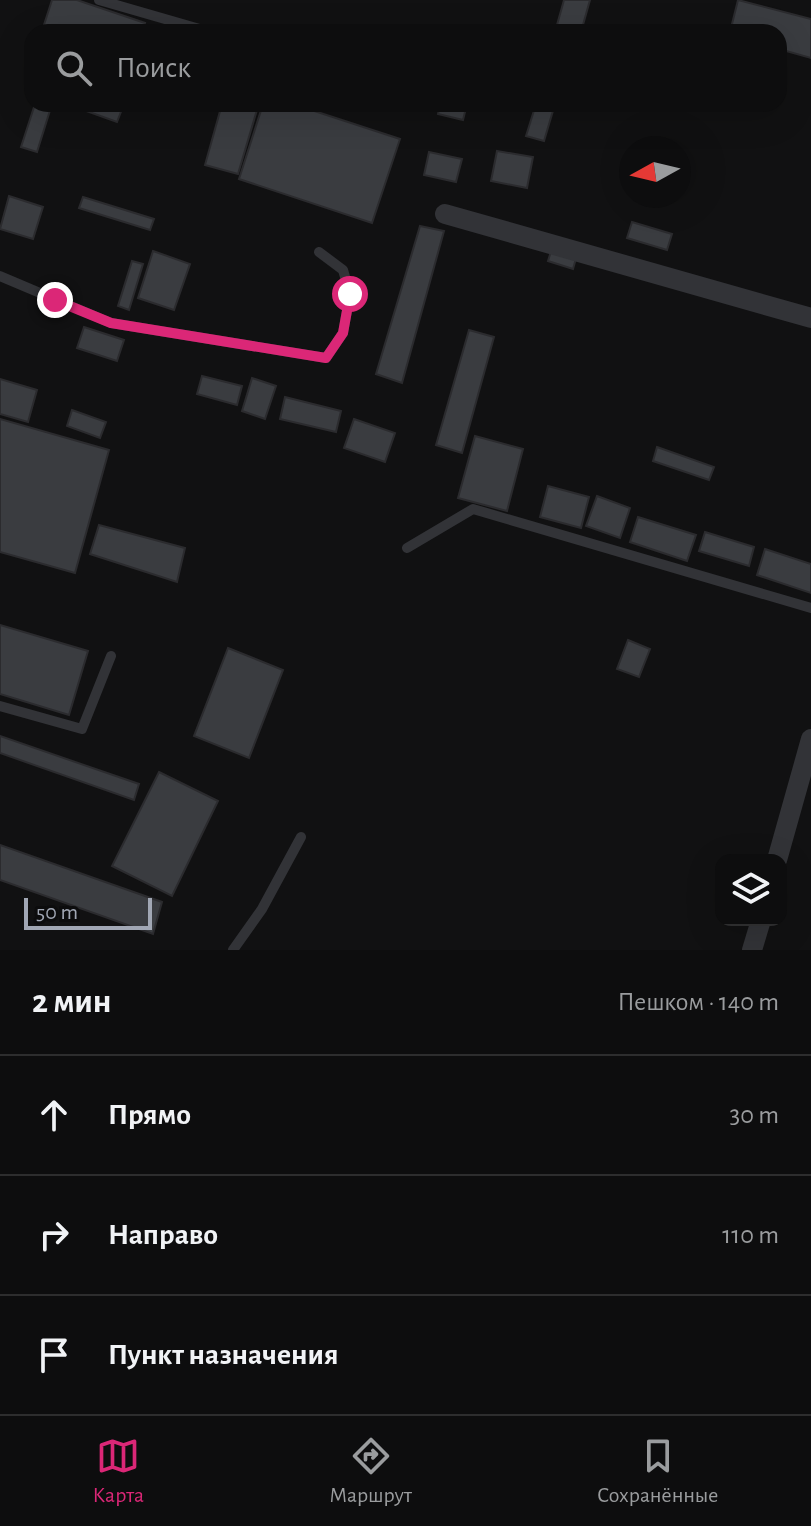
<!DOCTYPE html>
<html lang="ru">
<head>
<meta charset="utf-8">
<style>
	:root { --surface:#0d0d0e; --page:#161617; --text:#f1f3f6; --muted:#9a9c9e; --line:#2d2d2e; --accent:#db2777 }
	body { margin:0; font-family:"Alegreya Sans",sans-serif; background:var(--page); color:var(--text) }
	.controls { position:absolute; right:24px; bottom:24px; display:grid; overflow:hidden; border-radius:16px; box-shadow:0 8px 32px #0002 }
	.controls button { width:72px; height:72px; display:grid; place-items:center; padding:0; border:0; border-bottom:2px solid var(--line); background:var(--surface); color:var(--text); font:40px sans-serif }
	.compass { position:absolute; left:619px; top:136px; width:72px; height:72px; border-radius:50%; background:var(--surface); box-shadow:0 8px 32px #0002; rotate:262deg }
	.scale { position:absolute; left:24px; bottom:20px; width:128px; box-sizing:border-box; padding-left:8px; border:4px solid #a1a7b4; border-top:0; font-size:22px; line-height:28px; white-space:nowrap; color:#a1a7b4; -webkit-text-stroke:6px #0c0c0d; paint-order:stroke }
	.stop { position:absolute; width:24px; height:24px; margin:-18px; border:6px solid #db2777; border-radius:50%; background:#fff }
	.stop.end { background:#db2777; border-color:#fff; box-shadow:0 2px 8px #0008 }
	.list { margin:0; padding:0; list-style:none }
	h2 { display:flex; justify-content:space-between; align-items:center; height:104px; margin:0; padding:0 32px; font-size:34px }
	h2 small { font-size:26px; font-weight:400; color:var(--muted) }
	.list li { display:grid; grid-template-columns:52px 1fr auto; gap:24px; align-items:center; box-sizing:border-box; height:120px; padding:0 32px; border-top:2px solid var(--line) }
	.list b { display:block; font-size:30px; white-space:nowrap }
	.list em { font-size:26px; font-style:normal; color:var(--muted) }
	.icon { flex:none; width:44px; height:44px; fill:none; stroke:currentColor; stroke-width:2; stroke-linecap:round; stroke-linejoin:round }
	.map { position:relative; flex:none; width:811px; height:950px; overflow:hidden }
	.search { position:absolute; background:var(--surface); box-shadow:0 8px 32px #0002; left:24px; right:24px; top:24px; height:88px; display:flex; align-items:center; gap:20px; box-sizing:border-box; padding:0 28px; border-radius:24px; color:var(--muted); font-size:30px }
	.sheet { height:464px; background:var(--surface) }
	nav { display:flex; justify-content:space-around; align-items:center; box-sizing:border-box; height:112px; border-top:2px solid var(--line); background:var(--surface); font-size:22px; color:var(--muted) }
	nav a { display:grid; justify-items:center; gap:4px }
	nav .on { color:var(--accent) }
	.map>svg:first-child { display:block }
	.building { fill:#3a3c40; stroke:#2b2b2e; stroke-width:2 }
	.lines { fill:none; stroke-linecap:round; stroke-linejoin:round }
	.service { stroke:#323337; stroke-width:10 }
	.minor { stroke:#323337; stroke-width:20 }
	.route { stroke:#db2777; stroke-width:10 }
</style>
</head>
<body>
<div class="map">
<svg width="811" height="950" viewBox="0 0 811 950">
	<rect width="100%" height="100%" fill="#111112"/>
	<g class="building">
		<path d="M52 0H77L145 23 142 32H45L42 31Z"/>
		<path d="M564 0H590L581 32H555Z"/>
		<path d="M738 0 811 19V58L779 49V32H730Z"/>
		<path d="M35 104H52L37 152 21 147Z"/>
		<path d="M67 104H124L117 122Z"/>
		<path d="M222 104H234L257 110 238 174 205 165Z"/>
		<path d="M263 104H293L400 139 372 223 239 179Z"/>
		<path d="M440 104H467L463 120 438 114Z"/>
		<path d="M536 104H555L544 141 526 136Z"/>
		<path d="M497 151 533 157 527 188 491 181Z"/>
		<path d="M429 152 462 159 456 182 424 175Z"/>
		<path d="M9 196 43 207 33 239 0 229Z"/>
		<path d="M83 197 154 219 150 230 79 208Z"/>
		<path d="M632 222 672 234 667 250 627 238Z"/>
		<path d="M420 226 444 231 402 383 376 374Z"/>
		<path d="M552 248 577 255 573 269 548 261Z"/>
		<path d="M153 251 190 264 174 310 138 298Z"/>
		<path d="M132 261 143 264 129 310 118 306Z"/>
		<path d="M84 327 124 340 117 361 77 348Z"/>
		<path d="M469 330 494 337 462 453 436 445Z"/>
		<path d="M202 376 242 386 237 405 197 394Z"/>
		<path d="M252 378 276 386 265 419 242 411Z"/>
		<path d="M0 379 37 390 28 422 0 414Z"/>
		<path d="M285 397 341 411 336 432 280 419Z"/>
		<path d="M72 410 106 422 100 438 67 426Z"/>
		<path d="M0 419 109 450 75 573 0 552Z"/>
		<path d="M354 419 395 433 385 462 344 448Z"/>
		<path d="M475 436 523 449 507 511 458 498Z"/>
		<path d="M657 447 714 467 709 480 653 461Z"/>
		<path d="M548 486 589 497 581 528 540 517Z"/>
		<path d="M597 496 630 508 620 538 586 526Z"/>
		<path d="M638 517 696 535 687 561 630 542Z"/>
		<path d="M99 525 185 548 177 582 90 554Z"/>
		<path d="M705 532 754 547 749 566 699 551Z"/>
		<path d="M765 549 811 564V593L757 575Z"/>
		<path d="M0 625 88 651 69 715 0 694Z"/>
		<path d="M628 640 650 649 639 677 617 669Z"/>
		<path d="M228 648 283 670 249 758 194 736Z"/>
		<path d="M0 736 139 784 134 800 0 753Z"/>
		<path d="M159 772 218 801 172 896 112 866Z"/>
		<path d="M0 845 162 902 153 934 0 880Z"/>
	</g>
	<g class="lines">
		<g class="service">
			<path d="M99 0 210 32"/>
			<path d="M0 276 111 323 326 358 343 333 350 294 343 270 319 252"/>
			<path d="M407 548 473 509 811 608"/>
			<path d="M0 706 82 729 111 656"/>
			<path d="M233 950 262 909 301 837"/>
		</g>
		<g class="minor">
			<path d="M445 214 811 318"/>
			<path d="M777 860 811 739"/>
			<path d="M752 950 761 920"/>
		</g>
	</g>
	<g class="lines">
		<path class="route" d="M55 300 111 323 326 358 343 333 350 294"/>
	</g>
</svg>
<div class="controls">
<button><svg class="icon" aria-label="layers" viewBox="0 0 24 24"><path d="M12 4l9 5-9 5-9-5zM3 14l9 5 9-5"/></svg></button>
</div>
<svg class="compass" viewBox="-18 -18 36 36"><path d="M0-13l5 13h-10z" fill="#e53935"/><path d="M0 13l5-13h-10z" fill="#9a9c9e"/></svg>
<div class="scale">50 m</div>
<div class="stop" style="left:350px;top:294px"></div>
<div class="stop end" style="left:55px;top:300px"></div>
<div class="search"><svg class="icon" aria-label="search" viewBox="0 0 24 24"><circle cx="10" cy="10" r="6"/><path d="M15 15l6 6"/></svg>Поиск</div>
</div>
<section class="sheet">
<h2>2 мин<small>Пешком · 140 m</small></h2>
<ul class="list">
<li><svg class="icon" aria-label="ahead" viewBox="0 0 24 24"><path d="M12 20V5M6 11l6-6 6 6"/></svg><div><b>Прямо</b></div><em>30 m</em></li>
<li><svg class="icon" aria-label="right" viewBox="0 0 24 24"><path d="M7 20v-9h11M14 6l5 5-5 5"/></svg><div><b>Направо</b></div><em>110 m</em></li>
<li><svg class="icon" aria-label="arrive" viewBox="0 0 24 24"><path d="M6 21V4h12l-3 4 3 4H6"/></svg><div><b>Пункт назначения</b></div></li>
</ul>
</section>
<nav>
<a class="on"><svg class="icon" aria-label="map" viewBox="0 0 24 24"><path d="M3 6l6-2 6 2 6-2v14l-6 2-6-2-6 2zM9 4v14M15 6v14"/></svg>Карта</a>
<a><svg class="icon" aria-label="directions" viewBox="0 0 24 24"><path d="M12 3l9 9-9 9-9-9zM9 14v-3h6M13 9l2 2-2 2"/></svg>Маршрут</a>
<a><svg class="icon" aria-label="saved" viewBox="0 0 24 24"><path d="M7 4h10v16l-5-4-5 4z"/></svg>Сохранённые</a>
</nav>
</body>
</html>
